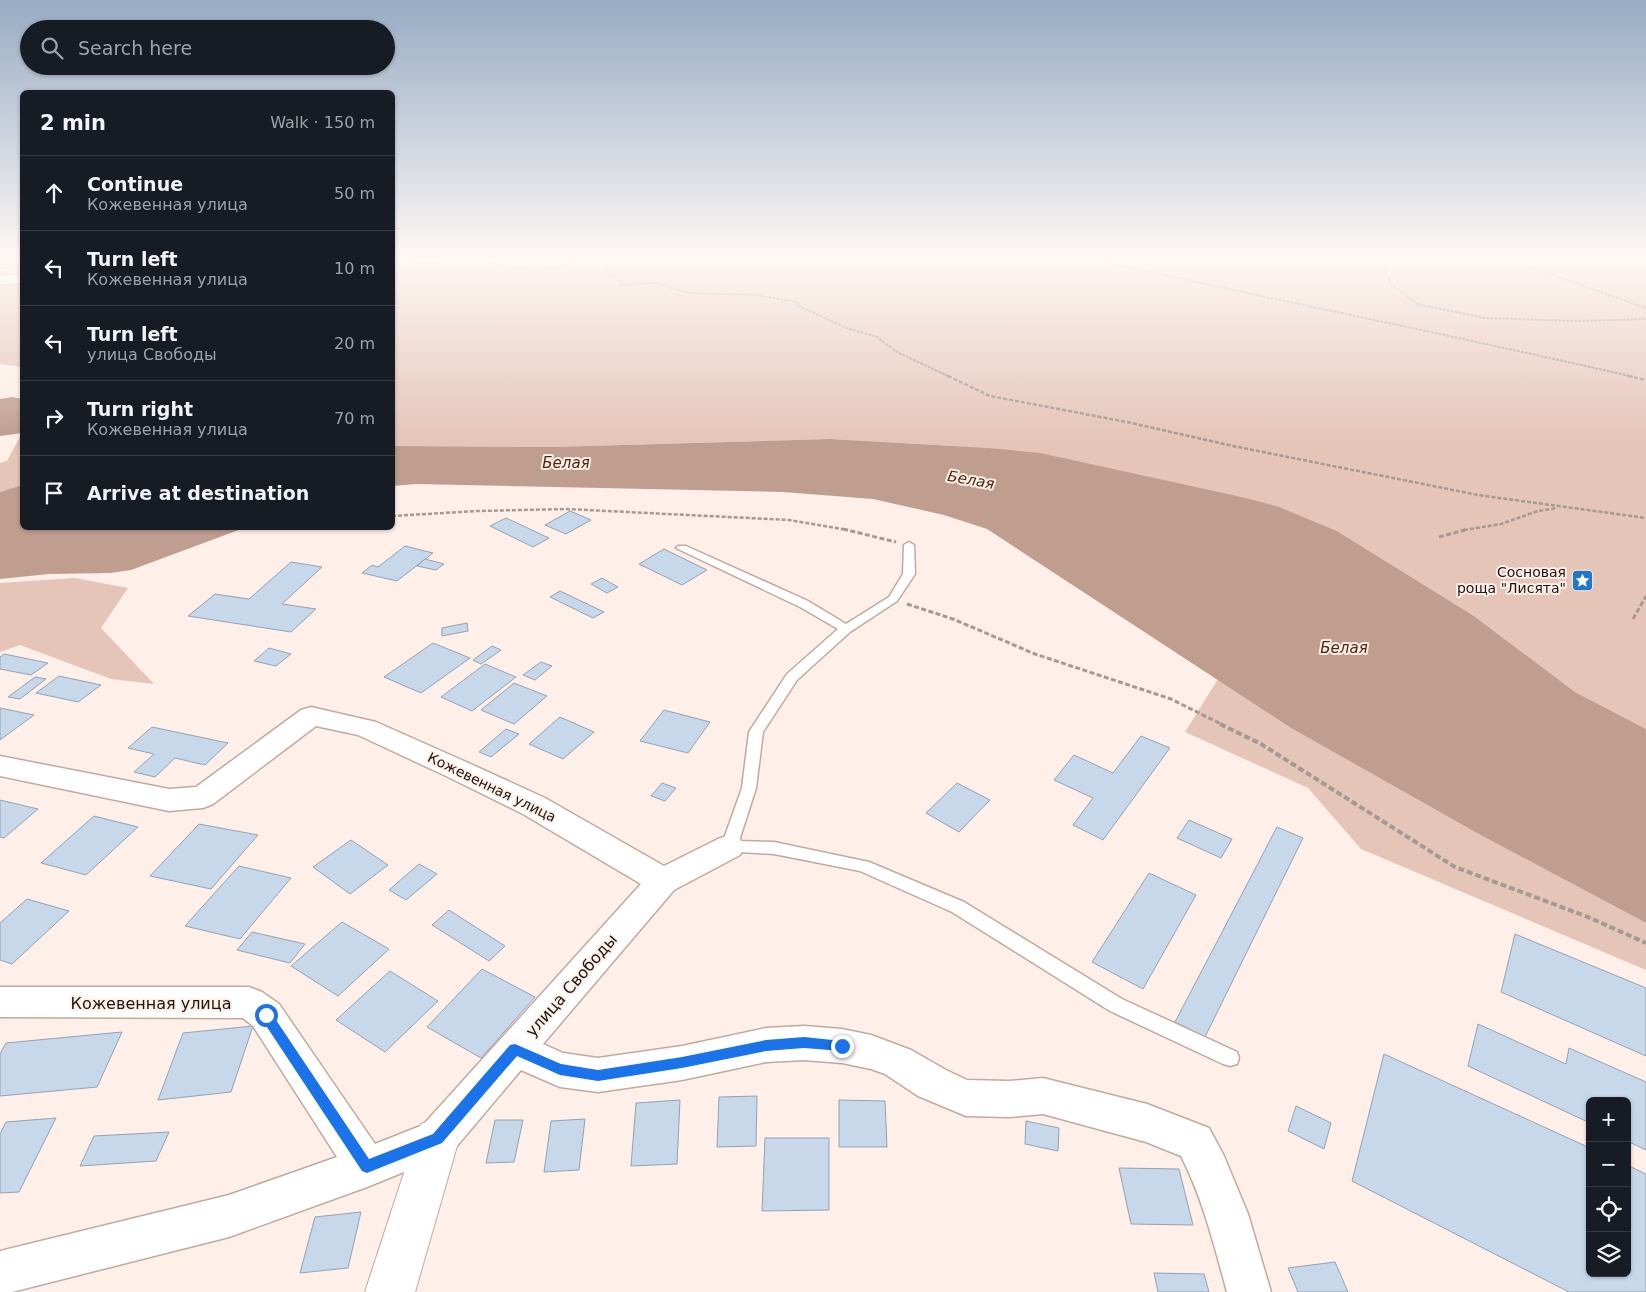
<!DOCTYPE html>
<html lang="en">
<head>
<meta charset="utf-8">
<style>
	:root { --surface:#171b24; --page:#242831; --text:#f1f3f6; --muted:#9ea1a6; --line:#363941 }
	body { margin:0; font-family:"DejaVu Sans",sans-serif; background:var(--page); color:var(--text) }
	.controls { position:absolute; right:15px; bottom:15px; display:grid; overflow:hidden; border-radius:8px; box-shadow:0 1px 4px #0004 }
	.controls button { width:45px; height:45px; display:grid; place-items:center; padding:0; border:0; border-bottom:1px solid var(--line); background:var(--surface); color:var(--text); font:25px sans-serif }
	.stop { position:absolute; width:15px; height:15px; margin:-11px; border:4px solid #1a73e8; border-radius:50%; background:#fff }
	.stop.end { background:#1a73e8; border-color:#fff; box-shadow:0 1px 5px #0008 }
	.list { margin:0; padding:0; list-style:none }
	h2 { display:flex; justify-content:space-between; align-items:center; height:65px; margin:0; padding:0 20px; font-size:21px }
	h2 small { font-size:16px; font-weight:400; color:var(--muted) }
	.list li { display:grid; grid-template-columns:32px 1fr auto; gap:15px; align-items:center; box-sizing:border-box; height:75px; padding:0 20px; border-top:1px solid var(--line) }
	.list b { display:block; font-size:19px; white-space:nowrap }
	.list p { margin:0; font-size:16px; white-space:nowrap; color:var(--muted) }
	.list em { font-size:16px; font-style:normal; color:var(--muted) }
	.icon { flex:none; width:28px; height:28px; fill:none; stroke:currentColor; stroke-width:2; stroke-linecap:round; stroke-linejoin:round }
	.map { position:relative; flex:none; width:1646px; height:1292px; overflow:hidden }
	.search { position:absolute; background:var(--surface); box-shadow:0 1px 4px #0004; left:20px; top:20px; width:375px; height:55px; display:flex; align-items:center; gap:12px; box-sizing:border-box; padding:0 18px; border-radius:28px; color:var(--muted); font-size:19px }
	.panel { position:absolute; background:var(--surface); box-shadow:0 1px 4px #0004; left:20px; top:90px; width:375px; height:440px; border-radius:8px }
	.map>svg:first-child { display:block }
	.green { fill:#e5c5b8 }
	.water { fill:#bf9d8f }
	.building { fill:#c7d8ea; stroke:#93a2b3 }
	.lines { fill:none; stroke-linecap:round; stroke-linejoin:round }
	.lane-casing { stroke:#c1a9a0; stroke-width:3 }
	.street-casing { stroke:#c1a9a0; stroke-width:3 }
	.secondary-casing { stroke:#c1a9a0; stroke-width:2 }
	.primary-casing { stroke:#a2512c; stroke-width:2 }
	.path-far3 { stroke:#a59993; stroke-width:2; stroke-dasharray:3 1; stroke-linecap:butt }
	.path-far2 { stroke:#a59993; stroke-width:2.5; stroke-dasharray:4 2; stroke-linecap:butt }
	.path-far1 { stroke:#a59993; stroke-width:3; stroke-dasharray:5 2.5; stroke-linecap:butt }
	.path { stroke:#a59993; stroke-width:4; stroke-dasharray:6 3; stroke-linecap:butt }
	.lane { fill:#fff; fill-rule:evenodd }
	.street { fill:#fff; fill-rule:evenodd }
	.secondary { fill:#fff; fill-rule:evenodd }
	.primary { fill:#f2aa89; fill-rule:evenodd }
	.route { fill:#1a73e8 }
	.labels { text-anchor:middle; stroke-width:4; stroke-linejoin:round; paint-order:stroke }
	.poi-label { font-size:14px; fill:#1d1511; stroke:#feefe8; text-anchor:end }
	.street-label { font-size:14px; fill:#1d1511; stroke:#feefe8 }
	.water-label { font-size:15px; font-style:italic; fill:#51230e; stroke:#feefe8 }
	.near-street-label { font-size:16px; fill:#1d1511; stroke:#feefe8 }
</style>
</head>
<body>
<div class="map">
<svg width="1646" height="1292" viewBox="0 0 1646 1292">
	<rect width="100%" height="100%" fill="#feefe8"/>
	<g class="green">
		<path d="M392 257H1646V729L1575 692 1474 616 1337 531 1277 506 1246 498 989 448 830 439 553 447 393 446Z"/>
		<path d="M22 264V367L0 364V267Z"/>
		<path d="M22 433V485L0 492V463L7 461Z"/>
		<path d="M75 578 128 588 101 628 154 684 111 679 20 645 0 652V583Z"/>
		<path d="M1218 679 1291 728 1475 832 1646 923V970L1361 849 1308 788 1185 732Z"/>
	</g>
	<g class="water">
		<path d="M12 397 22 399V433L0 436V399Z"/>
		<path d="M830 439 989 448 1040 453 1246 498 1277 506 1337 531 1474 616 1575 692 1646 729V923L1475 832 1291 728 987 529 944 515 873 499 783 492 416 484 393 486V446L553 447Z"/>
		<path d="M22 485V528H244L131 570 110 573 49 574 0 579V492Z"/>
	</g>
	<g class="building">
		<path d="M570 511 591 520 566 534 545 525Z"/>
		<path d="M506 518 549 538 533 547 490 526Z"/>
		<path d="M405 546 433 553 397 581 362 573 372 565 378 567Z"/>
		<path d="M664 549 707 570 682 585 639 564Z"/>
		<path d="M425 559 444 564 436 570 417 566Z"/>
		<path d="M291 562 322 567 282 604 316 609 291 632 188 616 215 594 249 599Z"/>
		<path d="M602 578 618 587 607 593 591 584Z"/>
		<path d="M560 591 604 612 593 618 550 597Z"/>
		<path d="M467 623 468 631 442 636V628Z"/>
		<path d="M433 643 470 658 421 693 384 677Z"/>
		<path d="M492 646 501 650 481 664 473 660Z"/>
		<path d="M269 648 291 654 276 666 254 661Z"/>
		<path d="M4 654 48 663 31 675 0 669V657Z"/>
		<path d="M541 662 552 666 535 680 523 675Z"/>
		<path d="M485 664 516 677 472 711 441 697Z"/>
		<path d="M59 676 101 685 78 702 36 693Z"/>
		<path d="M35 677 46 679 20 699 8 697Z"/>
		<path d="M514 683 547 696 514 724 481 710Z"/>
		<path d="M0 708 34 715 0 740Z"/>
		<path d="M664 710 710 722 688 753 640 741Z"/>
		<path d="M560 717 594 732 563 759 529 744Z"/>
		<path d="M152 727 228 743 205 765 175 758 155 777 134 772 154 754 128 748Z"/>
		<path d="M506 729 519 734 491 757 479 752Z"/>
		<path d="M1141 736 1170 748 1103 840 1073 825 1093 798 1054 780 1074 755 1113 773Z"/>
		<path d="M662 783 676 788 665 801 651 796Z"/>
		<path d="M957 783 990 800 959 832 926 813Z"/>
		<path d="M0 800 38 809 4 838 0 837Z"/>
		<path d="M94 816 138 827 86 875 41 863Z"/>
		<path d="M1189 820 1232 839 1221 858 1177 838Z"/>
		<path d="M199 824 258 835 211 889 150 876Z"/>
		<path d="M1277 827 1303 838 1205 1037 1175 1022Z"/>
		<path d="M351 840 388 865 350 894 313 867Z"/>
		<path d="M419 864 437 874 406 900 389 890Z"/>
		<path d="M239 866 291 878 240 939 185 926Z"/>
		<path d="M1149 873 1196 895 1143 989 1092 962Z"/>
		<path d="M27 899 69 911 12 964 0 960V923Z"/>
		<path d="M449 910 505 946 489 961 432 925Z"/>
		<path d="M342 922 389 949 338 996 291 966Z"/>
		<path d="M252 932 305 944 290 963 237 950Z"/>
		<path d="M1515 934 1646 988V1056L1501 992Z"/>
		<path d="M482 969 535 997 481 1058 427 1027Z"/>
		<path d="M390 971 438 1001 385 1052 336 1020Z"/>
		<path d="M1478 1024 1566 1064 1569 1048 1646 1082V1150L1627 1141V1101H1590V1123L1468 1066Z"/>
		<path d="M253 1026 231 1092 158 1100 183 1033Z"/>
		<path d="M122 1032 97 1087 0 1096V1054L6 1043Z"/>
		<path d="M1384 1054 1590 1148V1273H1627V1165L1646 1174V1292H1569L1352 1181Z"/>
		<path d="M757 1096 756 1146 717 1147 719 1097Z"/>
		<path d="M680 1100 677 1164 631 1166 636 1103Z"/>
		<path d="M839 1100 885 1101 887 1147H839Z"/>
		<path d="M1296 1106 1331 1123 1324 1149 1288 1131Z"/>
		<path d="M56 1118 19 1192 0 1193V1134L6 1122Z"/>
		<path d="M585 1119 579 1170 544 1172 551 1121Z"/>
		<path d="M495 1120H523L514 1162 486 1163Z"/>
		<path d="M1026 1121 1059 1128 1058 1151 1025 1144Z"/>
		<path d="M169 1132 156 1161 80 1166 94 1136Z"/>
		<path d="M765 1138H829V1210L762 1211Z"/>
		<path d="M1119 1168 1179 1169 1193 1225 1131 1224Z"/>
		<path d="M361 1212 348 1268 300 1273 315 1217Z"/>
		<path d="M1335 1262 1348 1292H1298L1288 1268Z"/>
		<path d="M1154 1273 1204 1274 1209 1292H1158Z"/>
	</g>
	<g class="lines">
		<defs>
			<path id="lane" d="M909 542 914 545 915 574 897 601 850 632 797 680 763 732 756 788 739 841 774 842 869 862 964 902 1122 999 1237 1052 1239 1058 1237 1064 1230 1066 1223 1064 1110 1011 952 912 860 871 774 854 723 851 721 847 742 788 749 732 787 674 838 629 800 607 676 548 678 546H686L808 601 846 624 889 597 903 574 904 545Z"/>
			<g id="street">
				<path d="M22 275V283L0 284V276Z"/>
				<path d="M311 707 376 722 464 761 545 798 664 866 718 839 729 835 740 839 745 847 740 855 674 890 543 1044 563 1053 598 1058 682 1046 766 1028 804 1026 842 1029 871 1035 911 1050 946 1070 967 1080 1009 1081 1043 1078 1147 1104 1209 1128 1224 1156 1248 1214 1271 1292H1227C1214 1245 1203 1199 1181 1156L1146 1142 1043 1114 1009 1117 966 1116 918 1096 885 1074 871 1069 842 1063 804 1060 766 1062 682 1080 598 1092 560 1087 521 1070 451 1153 367 1187 229 1237 12 1292H0V1251L229 1195 337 1157 253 1026 243 1018 0 1017V987H249L262 992 279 1004 375 1144 423 1125 641 884 523 814 444 775 358 735 316 726 213 804 203 808 169 811 0 776V756L169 789 196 787 301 710Z"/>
			</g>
			<path id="secondary" d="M437 1118 453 1124 459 1139 415 1292H365L415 1139 421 1124Z"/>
			<path id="primary" d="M22 257V265L0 268V260Z"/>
		</defs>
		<use href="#lane" class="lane-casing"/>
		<use href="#street" class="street-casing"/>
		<use href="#secondary" class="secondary-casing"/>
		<use href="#primary" class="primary-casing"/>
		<g class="path-far3">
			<path d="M1083 257C1266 298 1451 335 1634 377"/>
			<path d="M1395 257 1382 264 1391 284 1417 304 1484 318 1577 321 1646 319"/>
			<path d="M1503 257 1646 308"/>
			<path d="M580 259 603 262 607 267 609 276 620 281 621 285 654 283 690 293 756 295 796 302 799 306 844 327 877 337 897 352 950 377"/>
			<path d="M407 261C420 264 432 264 445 262 450 261 455 259 460 259 504 261 537 282 580 259"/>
			<path d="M392 262 423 257"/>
		</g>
		<g class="path-far2">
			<path d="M948 376 990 396 1127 422 1233 446 1478 495 1646 518"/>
			<path d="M1628 376 1646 380"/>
			<path d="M392 516 477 511 567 509 789 520 848 530"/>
			<path d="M1464 530 1501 524 1538 511 1557 508"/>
		</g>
		<g class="path-far1">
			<path d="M843 529 896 542"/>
			<path d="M1439 537 1468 529"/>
			<path d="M907 604 953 619 1035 654 1171 699 1223 725"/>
			<path d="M1633 619 1646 596"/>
		</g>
		<path class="path" d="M1220 724 1261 744 1455 867 1588 917 1646 943"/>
		<use href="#lane" class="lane"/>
		<use href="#street" class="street"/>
		<use href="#secondary" class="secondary"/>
		<use href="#primary" class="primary"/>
	</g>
	<linearGradient id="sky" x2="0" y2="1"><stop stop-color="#97abc4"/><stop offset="0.59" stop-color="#fff8f5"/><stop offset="1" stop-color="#fff8f5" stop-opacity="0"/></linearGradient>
	<rect width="1646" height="438" fill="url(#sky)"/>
	<path class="route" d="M266 1010 270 1011 369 1159 433 1134 510 1045 515 1044 561 1064 598 1070 682 1057 766 1040 804 1037 842 1041 846 1042 848 1046 846 1050 842 1051 804 1048 766 1051 682 1068 598 1081 560 1075 517 1056 442 1143 367 1173 362 1171 261 1018 260 1015 261 1011Z"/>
	<defs>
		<symbol id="sight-square" viewBox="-11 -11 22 22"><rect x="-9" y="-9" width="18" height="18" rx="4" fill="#2278c6" stroke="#feefe8"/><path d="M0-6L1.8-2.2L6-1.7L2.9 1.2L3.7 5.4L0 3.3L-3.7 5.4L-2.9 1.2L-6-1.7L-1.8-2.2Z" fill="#fff"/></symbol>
	</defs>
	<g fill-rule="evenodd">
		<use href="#sight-square" x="1570" y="568" width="25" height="25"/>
	</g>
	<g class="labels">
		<g class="poi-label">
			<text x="1566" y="577">Сосновая<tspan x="1566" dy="16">роща "Лисята"</tspan></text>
		</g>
		<g class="street-label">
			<text transform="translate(492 787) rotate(26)" y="5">Кожевенная улица</text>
		</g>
		<g class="water-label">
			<text x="566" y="468">Белая</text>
			<text transform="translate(971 480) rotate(10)" y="5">Белая</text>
			<text x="1344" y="653">Белая</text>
		</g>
		<g class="near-street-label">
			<text transform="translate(571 985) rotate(-49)" y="6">улица Свободы</text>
			<text x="151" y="1009">Кожевенная улица</text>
		</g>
	</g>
</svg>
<div class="controls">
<button>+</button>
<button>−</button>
<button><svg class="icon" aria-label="locate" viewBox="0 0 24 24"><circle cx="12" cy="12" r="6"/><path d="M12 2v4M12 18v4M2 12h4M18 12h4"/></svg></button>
<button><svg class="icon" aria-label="layers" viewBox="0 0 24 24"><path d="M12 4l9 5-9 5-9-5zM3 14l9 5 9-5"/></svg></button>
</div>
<div class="stop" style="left:266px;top:1015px"></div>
<div class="stop end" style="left:842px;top:1046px"></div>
<div class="search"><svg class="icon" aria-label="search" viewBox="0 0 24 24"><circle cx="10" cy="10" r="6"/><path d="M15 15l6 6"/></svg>Search here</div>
<section class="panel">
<h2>2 min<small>Walk · 150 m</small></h2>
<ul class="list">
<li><svg class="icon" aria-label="ahead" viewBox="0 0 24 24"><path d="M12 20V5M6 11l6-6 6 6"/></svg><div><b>Continue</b><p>Кожевенная улица</p></div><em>50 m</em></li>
<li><svg class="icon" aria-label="left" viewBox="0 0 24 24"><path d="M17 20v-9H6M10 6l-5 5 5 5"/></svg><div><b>Turn left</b><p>Кожевенная улица</p></div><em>10 m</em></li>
<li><svg class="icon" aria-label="left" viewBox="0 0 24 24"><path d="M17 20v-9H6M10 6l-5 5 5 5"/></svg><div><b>Turn left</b><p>улица Свободы</p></div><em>20 m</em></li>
<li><svg class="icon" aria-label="right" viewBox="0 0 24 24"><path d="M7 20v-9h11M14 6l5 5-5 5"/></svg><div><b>Turn right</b><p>Кожевенная улица</p></div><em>70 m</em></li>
<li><svg class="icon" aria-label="arrive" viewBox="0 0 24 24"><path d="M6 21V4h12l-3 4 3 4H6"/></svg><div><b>Arrive at destination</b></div></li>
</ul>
</section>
</div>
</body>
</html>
